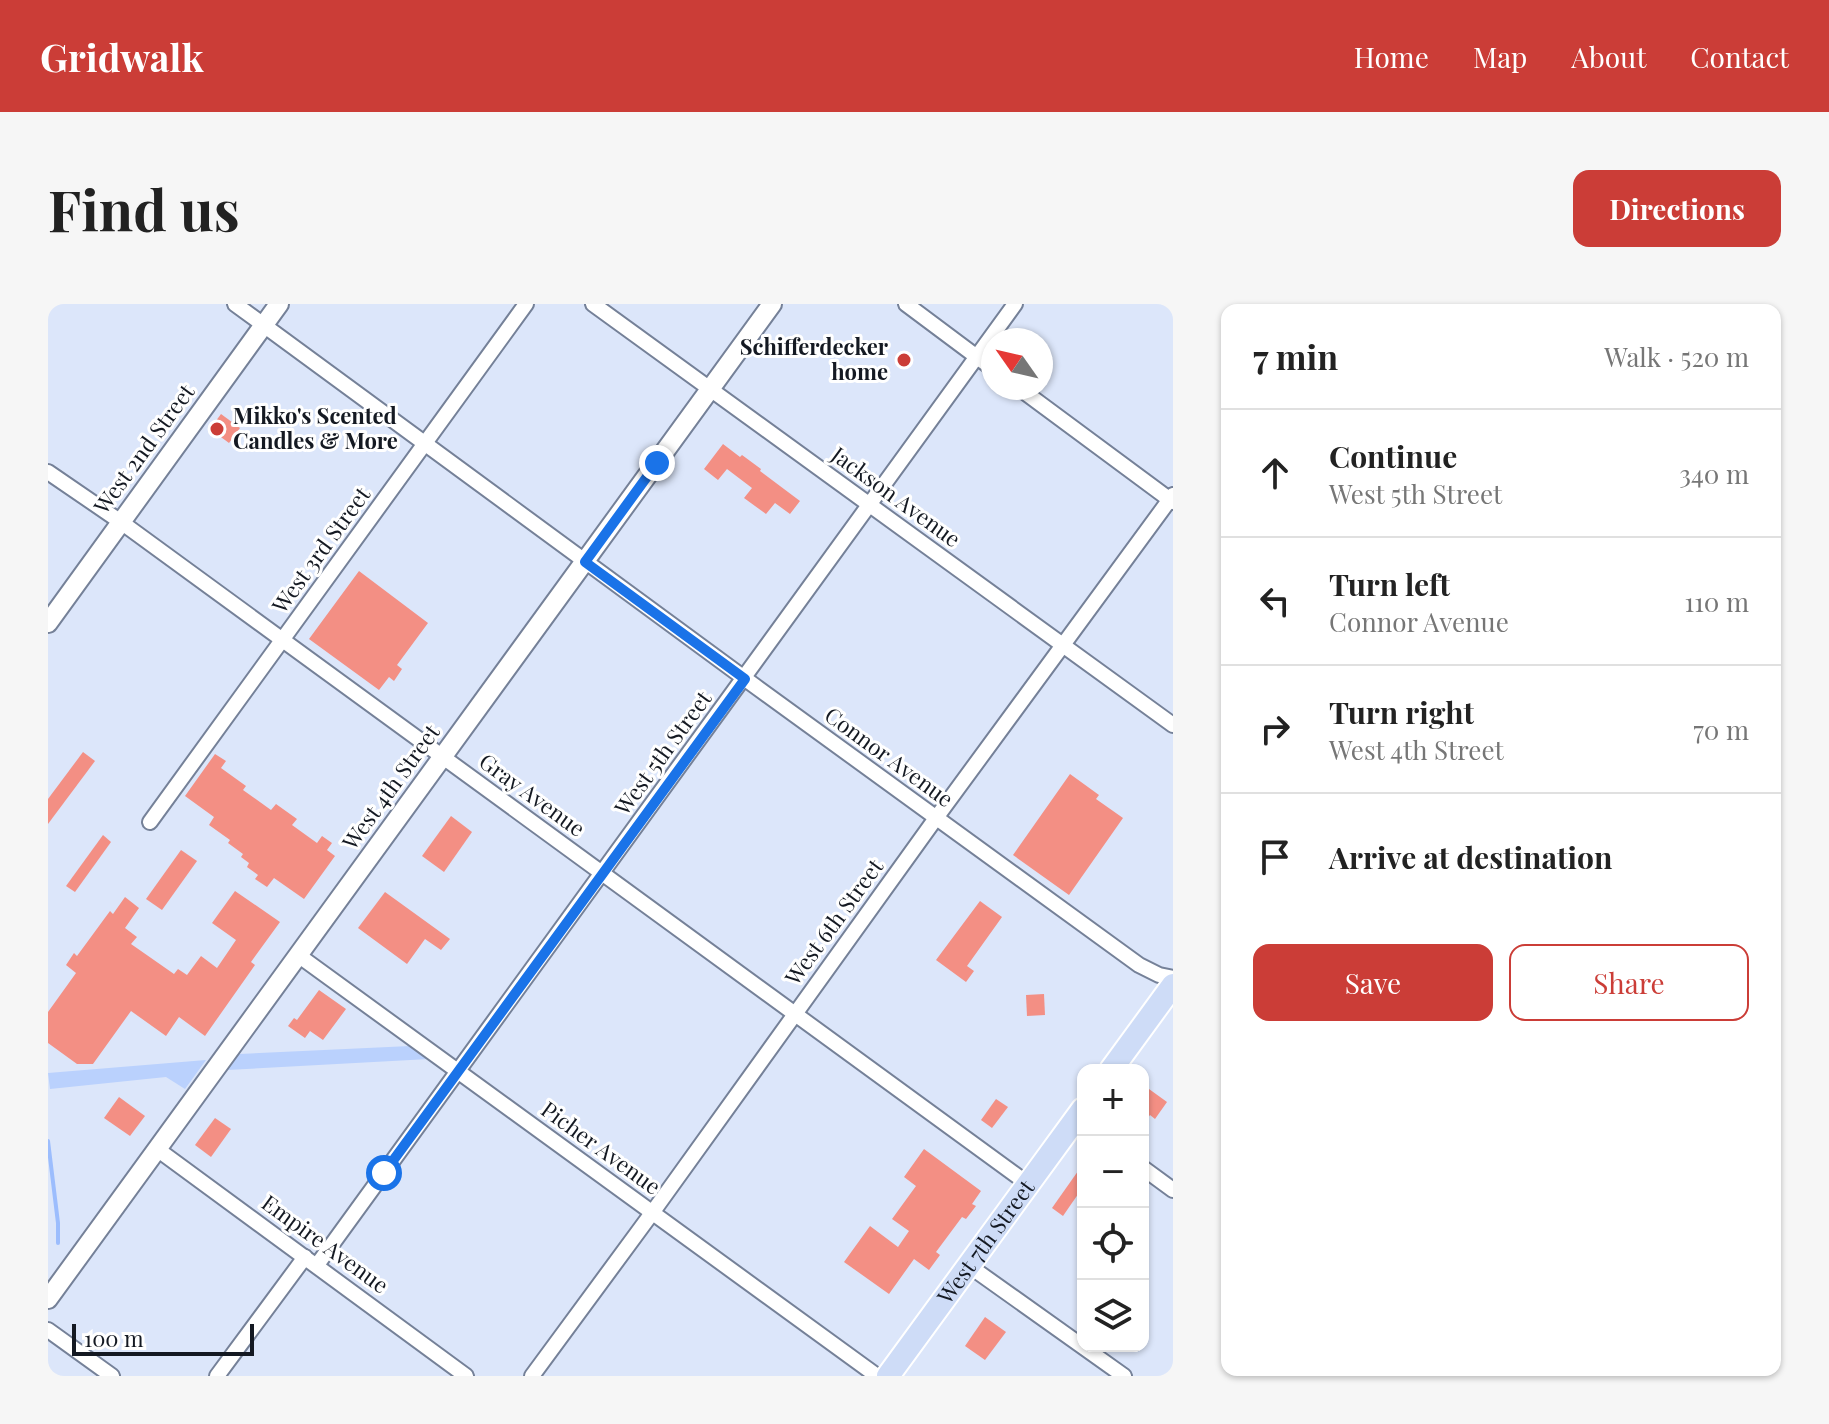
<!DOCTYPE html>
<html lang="en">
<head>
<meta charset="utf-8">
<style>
	:root { --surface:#fff; --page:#f6f6f6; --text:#222; --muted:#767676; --line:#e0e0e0; --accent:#cb3d37 }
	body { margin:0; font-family:"Playfair Display",serif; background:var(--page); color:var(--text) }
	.controls { position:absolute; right:24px; bottom:24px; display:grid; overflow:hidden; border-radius:16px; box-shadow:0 2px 6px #0004 }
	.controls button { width:72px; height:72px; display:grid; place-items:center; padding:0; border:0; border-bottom:2px solid var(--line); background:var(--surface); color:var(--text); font:40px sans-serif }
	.compass { position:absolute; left:933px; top:24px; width:72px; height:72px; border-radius:50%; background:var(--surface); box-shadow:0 2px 6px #0004; rotate:304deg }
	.scale { position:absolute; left:24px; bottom:20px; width:182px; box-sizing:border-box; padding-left:8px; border:4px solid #141922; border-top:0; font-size:22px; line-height:28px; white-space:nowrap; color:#141922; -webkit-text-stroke:6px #fff; paint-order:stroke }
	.stop { position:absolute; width:24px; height:24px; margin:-18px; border:6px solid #1a73e8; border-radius:50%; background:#fff }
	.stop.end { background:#1a73e8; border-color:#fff; box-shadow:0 2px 8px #0008 }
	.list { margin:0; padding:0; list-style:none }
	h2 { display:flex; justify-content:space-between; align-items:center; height:104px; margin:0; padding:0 32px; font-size:34px }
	h2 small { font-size:26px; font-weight:400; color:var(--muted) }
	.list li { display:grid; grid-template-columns:52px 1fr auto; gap:24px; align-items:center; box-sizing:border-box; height:128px; padding:0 32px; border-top:2px solid var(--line) }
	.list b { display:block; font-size:30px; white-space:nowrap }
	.list p { margin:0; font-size:26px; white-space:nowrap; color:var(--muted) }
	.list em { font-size:26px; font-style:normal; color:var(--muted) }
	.actions { display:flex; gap:16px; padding:24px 32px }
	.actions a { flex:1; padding:18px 0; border:2px solid var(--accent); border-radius:16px; text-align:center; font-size:28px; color:var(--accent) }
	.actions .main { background:var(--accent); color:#fff }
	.icon { flex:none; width:44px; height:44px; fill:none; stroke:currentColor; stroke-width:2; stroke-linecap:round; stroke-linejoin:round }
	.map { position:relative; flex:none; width:1125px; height:1072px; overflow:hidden; border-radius:16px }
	header { display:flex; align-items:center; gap:48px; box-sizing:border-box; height:112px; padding:0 40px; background:var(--accent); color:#fff }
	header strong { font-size:38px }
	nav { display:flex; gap:44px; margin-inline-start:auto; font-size:28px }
	.intro { display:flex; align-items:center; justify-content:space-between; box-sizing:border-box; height:192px; padding:0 48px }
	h1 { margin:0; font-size:56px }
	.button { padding:20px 36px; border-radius:16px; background:var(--accent); color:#fff; font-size:28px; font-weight:700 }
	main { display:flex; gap:48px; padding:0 48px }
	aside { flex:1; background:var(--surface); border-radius:16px; box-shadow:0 2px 6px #0004 }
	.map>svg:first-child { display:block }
	.green { fill:#bad1fd }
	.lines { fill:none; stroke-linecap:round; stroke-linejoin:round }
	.stream { stroke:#9cbdfd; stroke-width:4 }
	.building { fill:#f38f84 }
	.minor-casing { stroke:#758198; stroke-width:18 }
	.tertiary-casing { stroke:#758198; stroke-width:22 }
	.primary-casing { stroke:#fff; stroke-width:26 }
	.minor { stroke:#fff; stroke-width:14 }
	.tertiary { stroke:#fff; stroke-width:18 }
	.primary { stroke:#cedcf7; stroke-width:22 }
	.route { stroke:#1a73e8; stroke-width:10 }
	.poi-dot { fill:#cb3d37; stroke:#fff; stroke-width:3 }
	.labels { text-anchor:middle; stroke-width:6; stroke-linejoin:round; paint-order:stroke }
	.poi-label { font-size:22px; font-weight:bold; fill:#141922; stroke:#fff; text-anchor:end }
	.street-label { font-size:22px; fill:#141922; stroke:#fff }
</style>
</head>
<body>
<header>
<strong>Gridwalk</strong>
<nav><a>Home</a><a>Map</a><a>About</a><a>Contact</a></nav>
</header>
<div class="intro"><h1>Find us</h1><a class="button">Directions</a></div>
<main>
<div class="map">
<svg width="1125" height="1072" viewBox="0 0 1125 1072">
	<rect width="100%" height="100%" fill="#dce6fa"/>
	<g class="green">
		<path d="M362 742 381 755 179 766 191 750Z"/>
		<path d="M158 756 137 785 118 773 2 785 0 769Z"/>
	</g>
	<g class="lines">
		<path class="stream" d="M0 837 10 919V939"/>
	</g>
	<g class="building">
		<path d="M173 110 192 124 181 139 162 125Z"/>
		<path d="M675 140 692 153 694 151 713 165 712 167 752 197 742 210 727 199 718 210 696 194 704 184 679 165 670 176 656 165Z"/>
		<path d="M311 267 380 319 349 361 354 365 346 377 341 373 331 386 261 335Z"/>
		<path d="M35 448 47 457 0 520V495Z"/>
		<path d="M167 450 178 457 173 464 198 482 195 486 223 506 228 500 249 515 244 521 269 539 274 532 284 539 279 546 287 552 256 595 226 574 219 583 207 575 210 571 199 563 201 559 193 553 195 550 180 539 182 536 161 521 166 513 137 492Z"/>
		<path d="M1022 470 1051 491 1048 495 1075 514 1021 591 965 551Z"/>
		<path d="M403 512 424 528 396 568 374 552Z"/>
		<path d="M55 531 63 538 27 588 18 582Z"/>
		<path d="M133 546 149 557 114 606 98 595Z"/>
		<path d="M187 587 232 618 203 658 207 661 157 732 131 713 118 732 83 707 45 760H29L0 739V708L28 669 18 661 26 649 29 652 62 607 65 610 77 593 91 604 77 624 89 633 83 640 126 670 130 665 139 671 153 652 169 664 188 636 164 619Z"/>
		<path d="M337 588 402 635 393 646 377 635 359 660 310 624Z"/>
		<path d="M932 597 954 613 919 662 926 667 918 678 888 656Z"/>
		<path d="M271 686 298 705 275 736 262 727 257 734 240 722 246 714 249 716Z"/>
		<path d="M996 690 997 711 979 712 978 691Z"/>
		<path d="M1101 785 1119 798 1107 815 1102 811 1095 821V794Z"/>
		<path d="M71 793 97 812 82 832 56 814Z"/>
		<path d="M948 795 960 803 944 824 933 816Z"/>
		<path d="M167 814 183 825 163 853 147 841Z"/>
		<path d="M876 845 933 887 924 900 928 902 918 915 914 913 888 948 892 951 881 966 866 955 841 990 796 958 822 922 850 943 861 927 844 915 868 882 856 873Z"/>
		<path d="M1035 860V883L1015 912 1004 904Z"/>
		<path d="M937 1013 958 1028 937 1056 917 1042Z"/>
	</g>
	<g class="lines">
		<defs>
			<g id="minor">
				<path d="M187 0 707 382 1091 661 1111 671 1125 674"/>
				<path d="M545 0 1125 421"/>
				<path d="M858 0 945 65"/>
				<path d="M971 84 1125 198"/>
				<path d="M0 168 73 218 980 880"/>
				<path d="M102 518 478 0"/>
				<path d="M250 651 829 1072"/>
				<path d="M109 845 418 1072"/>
				<path d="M1095 864 1125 886"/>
				<path d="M269 961 967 0"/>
				<path d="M920 961 1076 1072"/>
				<path d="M0 1026 64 1072"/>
				<path d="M169 1072 257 953"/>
				<path d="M484 1072 604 909 888 514 1125 191"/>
			</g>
			<g id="tertiary">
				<path d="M0 319 231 0"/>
				<path d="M0 995 724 0"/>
			</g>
			<g id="primary">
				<path d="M1063 766 1125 681"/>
				<path id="s1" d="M840 1072 1035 805"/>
			</g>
		</defs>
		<use href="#minor" class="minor-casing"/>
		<use href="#tertiary" class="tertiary-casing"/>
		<use href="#primary" class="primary-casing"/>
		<use href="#minor" class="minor"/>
		<use href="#tertiary" class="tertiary"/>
		<use href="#primary" class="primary"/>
	</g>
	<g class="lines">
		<path class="route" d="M336 869 697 375 537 258 609 159"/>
	</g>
	<g class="poi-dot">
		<circle cx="856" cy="56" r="8"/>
		<circle cx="169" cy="125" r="8"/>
	</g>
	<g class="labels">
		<g class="poi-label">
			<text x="840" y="51">Schifferdecker<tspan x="840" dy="25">home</tspan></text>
			<text x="185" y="120" text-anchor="start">Mikko's Scented<tspan x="185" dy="25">Candles &amp; More</tspan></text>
		</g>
		<g class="street-label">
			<text transform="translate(96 145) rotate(-54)" y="8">West 2nd Street</text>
			<text transform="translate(848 193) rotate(36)" y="8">Jackson Avenue</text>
			<text transform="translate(273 246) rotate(-54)" y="8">West 3rd Street</text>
			<text transform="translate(615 449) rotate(-54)" y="8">West 5th Street</text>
			<text transform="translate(841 453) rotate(36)" y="8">Connor Avenue</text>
			<text transform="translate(343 483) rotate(-54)" y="8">West 4th Street</text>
			<text transform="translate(484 491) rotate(36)" y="8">Gray Avenue</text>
			<text transform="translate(786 618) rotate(-54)" y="8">West 6th Street</text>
			<text transform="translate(553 844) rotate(36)" y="8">Picher Avenue</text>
			<text dy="8" stroke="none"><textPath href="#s1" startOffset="166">West 7th Street</textPath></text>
			<text transform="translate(277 940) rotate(36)" y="8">Empire Avenue</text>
		</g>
	</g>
</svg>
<div class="controls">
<button>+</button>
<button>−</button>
<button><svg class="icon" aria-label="locate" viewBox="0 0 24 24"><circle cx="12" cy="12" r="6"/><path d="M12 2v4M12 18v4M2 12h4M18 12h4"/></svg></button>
<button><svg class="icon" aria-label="layers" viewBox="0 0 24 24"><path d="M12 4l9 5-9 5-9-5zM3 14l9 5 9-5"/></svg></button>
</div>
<svg class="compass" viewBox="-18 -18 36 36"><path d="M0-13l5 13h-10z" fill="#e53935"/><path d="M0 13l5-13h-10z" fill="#767676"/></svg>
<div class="scale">100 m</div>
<div class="stop" style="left:336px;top:869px"></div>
<div class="stop end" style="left:609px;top:159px"></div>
</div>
<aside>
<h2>7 min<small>Walk · 520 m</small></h2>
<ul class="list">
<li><svg class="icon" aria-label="ahead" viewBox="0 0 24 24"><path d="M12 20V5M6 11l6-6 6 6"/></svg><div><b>Continue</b><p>West 5th Street</p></div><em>340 m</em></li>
<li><svg class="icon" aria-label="left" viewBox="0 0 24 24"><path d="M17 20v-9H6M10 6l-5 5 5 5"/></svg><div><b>Turn left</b><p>Connor Avenue</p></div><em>110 m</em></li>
<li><svg class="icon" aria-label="right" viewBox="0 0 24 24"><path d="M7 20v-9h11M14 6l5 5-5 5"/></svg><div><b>Turn right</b><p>West 4th Street</p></div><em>70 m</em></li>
<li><svg class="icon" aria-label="arrive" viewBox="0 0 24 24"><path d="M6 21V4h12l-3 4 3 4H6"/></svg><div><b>Arrive at destination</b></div></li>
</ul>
<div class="actions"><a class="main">Save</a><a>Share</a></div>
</aside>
</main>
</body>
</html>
